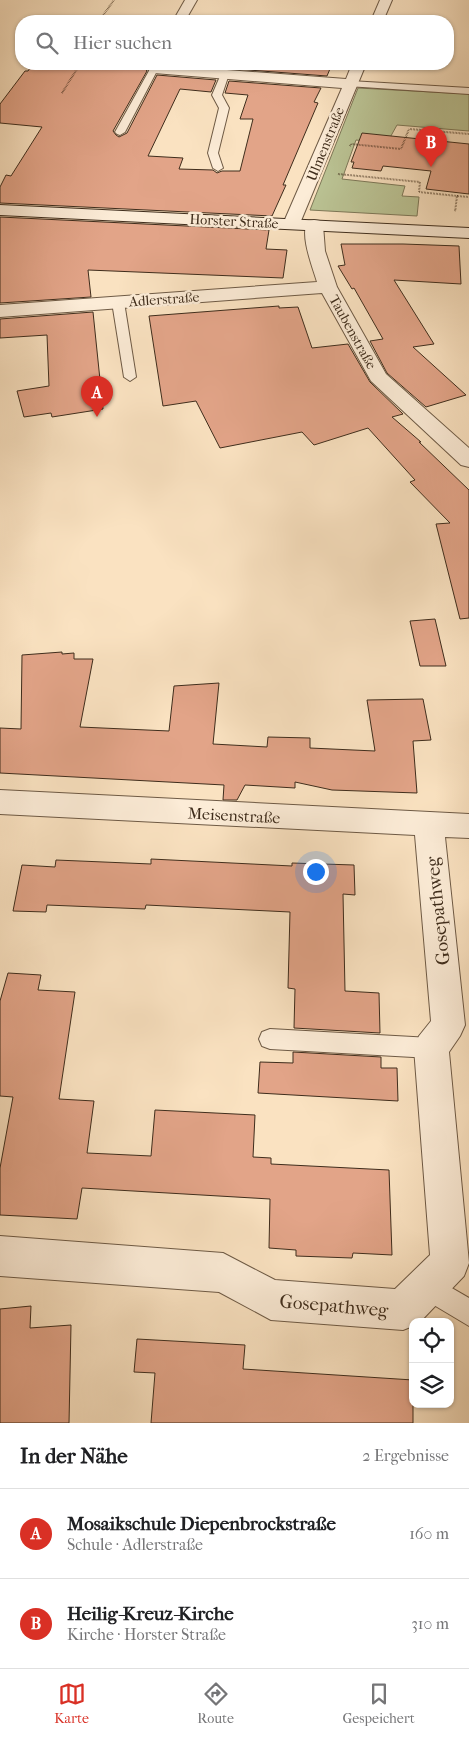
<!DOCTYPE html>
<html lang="de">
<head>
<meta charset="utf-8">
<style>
	:root { --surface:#fff; --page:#f2f2f2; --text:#202124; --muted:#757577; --line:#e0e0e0; --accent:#d93025 }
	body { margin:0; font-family:"IM FELL French Canon",serif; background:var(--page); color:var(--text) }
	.controls { position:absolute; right:15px; bottom:15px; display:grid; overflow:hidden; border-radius:10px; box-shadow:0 1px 4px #0004 }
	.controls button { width:45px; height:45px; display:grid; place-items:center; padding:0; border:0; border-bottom:1px solid var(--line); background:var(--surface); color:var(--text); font:25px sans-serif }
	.you { position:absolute; left:315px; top:871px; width:18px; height:18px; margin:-12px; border:4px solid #fff; border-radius:50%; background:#1a73e8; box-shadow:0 0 0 8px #1a73e833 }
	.badge { display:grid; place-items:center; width:32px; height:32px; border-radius:50%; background:var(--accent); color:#fff; font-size:16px; font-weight:700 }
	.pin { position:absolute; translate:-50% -41px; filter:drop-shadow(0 1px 2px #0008) }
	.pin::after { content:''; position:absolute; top:26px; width:18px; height:15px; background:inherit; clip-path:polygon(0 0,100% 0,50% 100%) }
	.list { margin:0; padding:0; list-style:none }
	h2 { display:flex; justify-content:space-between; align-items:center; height:65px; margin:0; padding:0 20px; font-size:21px }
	h2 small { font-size:16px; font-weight:400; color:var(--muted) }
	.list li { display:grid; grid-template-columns:32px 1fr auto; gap:15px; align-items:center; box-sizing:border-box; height:90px; padding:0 20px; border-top:1px solid var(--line) }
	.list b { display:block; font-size:19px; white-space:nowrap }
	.list p { margin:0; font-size:16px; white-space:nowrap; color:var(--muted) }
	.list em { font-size:16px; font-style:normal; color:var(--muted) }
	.icon { flex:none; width:28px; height:28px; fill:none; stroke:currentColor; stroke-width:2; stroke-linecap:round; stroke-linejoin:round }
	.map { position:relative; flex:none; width:469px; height:1423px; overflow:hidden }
	.search { position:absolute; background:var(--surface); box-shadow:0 1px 4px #0004; left:15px; right:15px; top:15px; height:55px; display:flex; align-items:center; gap:12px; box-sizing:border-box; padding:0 18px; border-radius:20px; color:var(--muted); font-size:19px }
	.sheet { height:245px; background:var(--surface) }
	nav { display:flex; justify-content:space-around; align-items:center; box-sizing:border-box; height:70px; border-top:1px solid var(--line); background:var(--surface); font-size:14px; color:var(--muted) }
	nav a { display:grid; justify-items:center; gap:2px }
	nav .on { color:var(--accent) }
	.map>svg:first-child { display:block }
	.green { fill:#bbc495; stroke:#7d7858 }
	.building { fill:#e2a488; stroke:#3f2d1c }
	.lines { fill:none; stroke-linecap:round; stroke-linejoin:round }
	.lane-casing { stroke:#6e5a45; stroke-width:2 }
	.street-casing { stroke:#6e5a45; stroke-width:2 }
	.secondary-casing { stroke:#3f2d1c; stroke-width:2 }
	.path { stroke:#3f2d1c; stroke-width:2; stroke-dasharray:0.5 1; stroke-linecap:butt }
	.lane { fill:#fcecd7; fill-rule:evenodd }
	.street { fill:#fcecd7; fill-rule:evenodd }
	.secondary { fill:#fcecd7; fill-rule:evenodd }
	.labels { text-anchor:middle; stroke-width:5; stroke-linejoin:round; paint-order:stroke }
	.far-street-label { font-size:14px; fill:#3f2d1c; stroke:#fcecd7 }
	.street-label { font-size:16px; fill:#3f2d1c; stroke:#fcecd7 }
	.near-street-label { font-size:19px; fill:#3f2d1c; stroke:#fcecd7 }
</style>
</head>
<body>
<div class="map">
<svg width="469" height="1423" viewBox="0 0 469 1423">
	<rect width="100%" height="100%" fill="#fae2c1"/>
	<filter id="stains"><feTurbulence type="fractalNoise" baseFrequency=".004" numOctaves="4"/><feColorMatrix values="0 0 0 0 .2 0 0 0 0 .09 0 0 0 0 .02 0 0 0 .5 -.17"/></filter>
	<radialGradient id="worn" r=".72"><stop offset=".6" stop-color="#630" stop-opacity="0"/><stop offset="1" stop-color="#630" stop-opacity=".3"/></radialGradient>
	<path class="green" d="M358 88 469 94V131L397 125 387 143 356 140 342 179 405 186 402 196 419 197 417 216 310 210Z"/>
	<g class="building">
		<path d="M33 64H147L145 68 147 71 113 131 116 135 119 137 127 133 157 75 216 80 211 92 180 89 148 156 183 158 179 169 213 170 217 173 222 171H240L253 119H240L248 95 225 93 229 81 321 88 314 102 318 103 283 185H286L272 216 0 203V187L6 175 11 176 42 127 0 123V104L25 71H28Z"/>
		<path d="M170 64H332L327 76Z"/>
		<path d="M362 133 469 144V194L426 189 431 171 383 166 381 171 352 168 354 162H351Z"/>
		<path d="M0 217 269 230 266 249 287 250 283 278 88 270 91 297 0 303Z"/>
		<path d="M341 244H403L459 246 461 284 394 280 434 344 413 347 466 395 426 407 387 373 370 341 383 339 354 288 352 289 338 266 345 265Z"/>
		<path d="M279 306V308L298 307 312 348 348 344 370 382 403 414 392 417 421 442H419L469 490V618L460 619 436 524 450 523 410 482 415 480 368 428 314 445 302 432 220 448 196 401 163 406 149 316Z"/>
		<path d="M93 312 103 409 52 417 51 413 24 417 17 391 49 386 47 335 0 338V319Z"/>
		<path d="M435 619 446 666H420L410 621Z"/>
		<path d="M62 652V654L74 653V659H93L80 727 169 731 174 686 219 683 213 744 267 747 268 737 310 738V748L375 751 367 700 423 699 431 740 413 741 417 793 332 790 295 782V788L245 785 237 800H223L224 785 0 773V728L21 729 22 655Z"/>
		<path d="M151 859 292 866V863L354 865 355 895 343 894 345 991 379 993 380 1033 294 1028 295 989 288 988 290 912 146 905 145 909 47 905 46 912 13 911 22 865 55 867 56 860 151 864Z"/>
		<path d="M8 973 41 975 38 990 75 992 59 1099 94 1101 87 1153 151 1156 155 1110 255 1115 253 1157 271 1158V1164L389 1170 392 1255 353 1253 352 1258 296 1256V1250L269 1248 270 1199 82 1188 77 1219 0 1215V1168L13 1097 0 1096V1001Z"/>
		<path d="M293 1052 381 1057V1068H397L398 1101 258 1093 260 1062 293 1063Z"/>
		<path d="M31 1306 30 1328 71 1325 69 1423H0V1309Z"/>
		<path d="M137 1339 245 1345 243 1369 413 1380V1423H151L155 1373 134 1372Z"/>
	</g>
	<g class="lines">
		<defs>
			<g id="lane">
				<path d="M154 66 158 69 125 132 120 135 117 134 115 132 150 69Z"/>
				<path d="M225 71 229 74 222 95 229 108 218 153 223 168 218 171 213 168 208 153 219 108 212 95 221 74Z"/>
				<path d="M350 81 469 88V94L347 86 345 84Z"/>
				<path d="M118 298 124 302 136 377 130 381 124 377 112 302Z"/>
				<path d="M270 1029 431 1038 439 1041 442 1048 439 1055 431 1058 270 1049 262 1046 259 1039 262 1032Z"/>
				<path d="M426 1273 469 1298V1326L417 1295 413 1286 417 1277Z"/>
			</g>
			<g id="street">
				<path d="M185 0H197L185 21H173Z"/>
				<path d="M380 0H392L383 21H371Z"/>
				<path d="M149 64 346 79 352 64H366L298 228 292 229 286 228 283 224 342 88 154 73 147 69Z"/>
				<path d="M314 220 320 221 323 225 325 251 337 287 386 374 469 448V467L461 465 371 381 322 293 0 317V305L317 282C313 268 299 234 308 221Z"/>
				<path d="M0 790 469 814V838L445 837 465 1025 460 1036 449 1052 469 1263 464 1276 420 1322H413V1326L403 1330 271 1320 219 1292 0 1276V1236L223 1253 275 1280 395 1289 430 1255 414 1048 419 1036 431 1021 415 835 0 814Z"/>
			</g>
			<path id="secondary" d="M0 205 469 228V238L0 215Z"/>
		</defs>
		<use href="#lane" class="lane-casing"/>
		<use href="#street" class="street-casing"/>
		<use href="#secondary" class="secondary-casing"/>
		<g class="path">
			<path d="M99 21 114 0"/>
			<path d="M99 64 131 66"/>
			<path d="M62 93 80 64"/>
			<path d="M350 146 351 144 401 149 409 129 469 134"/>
			<path d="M338 174 420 182 419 192 457 196 455 212"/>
			<path d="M457 196 469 197"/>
		</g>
		<use href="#lane" class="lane"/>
		<use href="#street" class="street"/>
		<use href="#secondary" class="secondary"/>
	</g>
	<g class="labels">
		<g class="far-street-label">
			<text transform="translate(325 144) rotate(-68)" y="5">Ulmenstraße</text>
			<text transform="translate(234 221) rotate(3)" y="5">Horster Straße</text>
			<text transform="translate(164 299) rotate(-4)" y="5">Adlerstraße</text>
			<text transform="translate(353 332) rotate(61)" y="5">Taubenstraße</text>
		</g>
		<g class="street-label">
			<text transform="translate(234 815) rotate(3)" y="6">Meisenstraße</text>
		</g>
		<g class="near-street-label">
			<text transform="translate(437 911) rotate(-96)" y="7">Gosepathweg</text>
			<text transform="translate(334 1305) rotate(5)" y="7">Gosepathweg</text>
		</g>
	</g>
	<rect width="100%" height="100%" filter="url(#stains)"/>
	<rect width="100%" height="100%" fill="url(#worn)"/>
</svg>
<div class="controls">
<button><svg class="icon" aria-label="locate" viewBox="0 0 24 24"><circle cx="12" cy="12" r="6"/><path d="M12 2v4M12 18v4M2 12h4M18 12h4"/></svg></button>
<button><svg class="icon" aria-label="layers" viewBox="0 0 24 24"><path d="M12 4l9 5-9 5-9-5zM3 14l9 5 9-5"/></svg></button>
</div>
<div class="you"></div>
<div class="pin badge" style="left:97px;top:417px">A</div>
<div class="pin badge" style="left:431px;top:167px">B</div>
<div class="search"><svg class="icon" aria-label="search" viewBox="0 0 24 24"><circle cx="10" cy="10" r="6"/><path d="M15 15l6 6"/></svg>Hier suchen</div>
</div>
<section class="sheet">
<h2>In der Nähe<small>2 Ergebnisse</small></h2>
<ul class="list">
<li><span class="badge">A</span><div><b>Mosaikschule Diepenbrockstraße</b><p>Schule · Adlerstraße</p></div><em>160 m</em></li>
<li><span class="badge">B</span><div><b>Heilig-Kreuz-Kirche</b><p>Kirche · Horster Straße</p></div><em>310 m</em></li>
</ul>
</section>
<nav>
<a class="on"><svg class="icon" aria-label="map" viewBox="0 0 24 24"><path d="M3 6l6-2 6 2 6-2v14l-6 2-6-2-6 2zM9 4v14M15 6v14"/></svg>Karte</a>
<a><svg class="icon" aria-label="directions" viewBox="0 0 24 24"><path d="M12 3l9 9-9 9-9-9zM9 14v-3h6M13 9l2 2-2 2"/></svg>Route</a>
<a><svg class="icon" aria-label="saved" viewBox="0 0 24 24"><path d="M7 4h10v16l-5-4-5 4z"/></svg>Gespeichert</a>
</nav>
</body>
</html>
